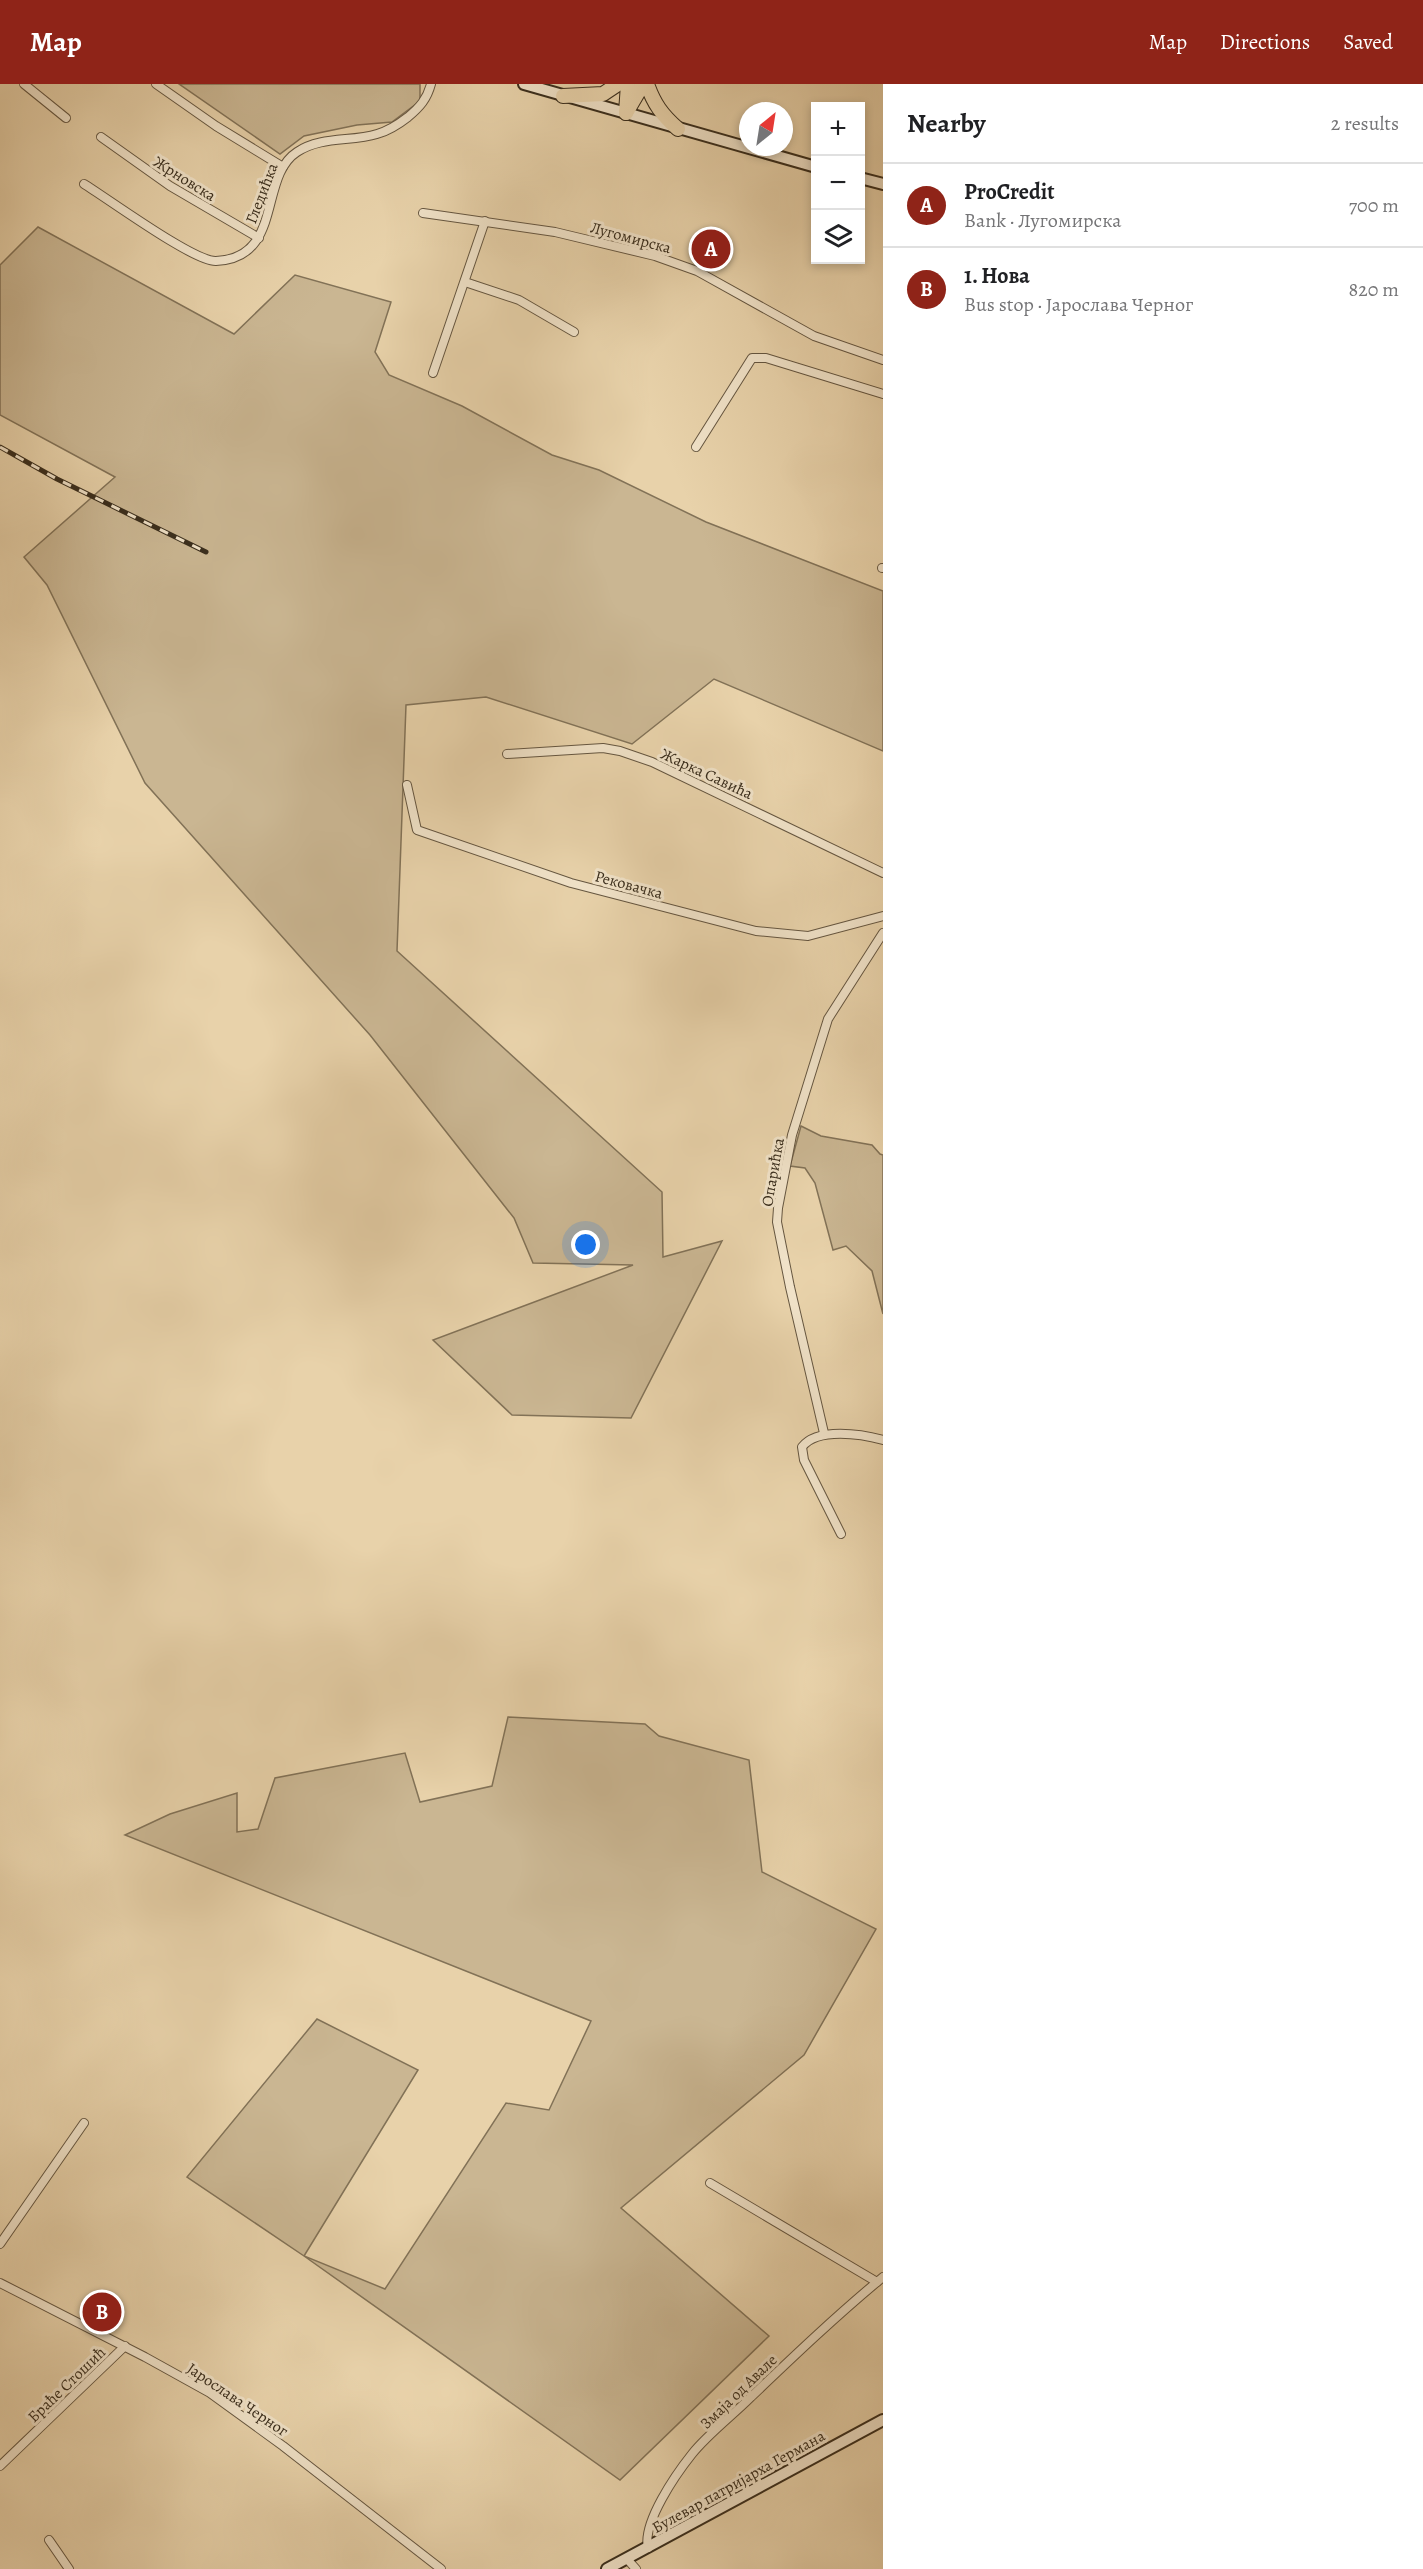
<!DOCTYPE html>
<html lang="en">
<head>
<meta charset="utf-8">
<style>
	:root { --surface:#fff; --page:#f6f6f6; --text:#202124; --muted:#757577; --line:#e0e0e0; --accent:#8f2418 }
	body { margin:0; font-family:Alegreya,serif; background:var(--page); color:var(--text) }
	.controls { position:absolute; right:18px; top:18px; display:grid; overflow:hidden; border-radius:0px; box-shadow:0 3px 9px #0003 }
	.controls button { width:54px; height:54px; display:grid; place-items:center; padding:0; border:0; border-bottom:2px solid var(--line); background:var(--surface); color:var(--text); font:30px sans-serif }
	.compass { position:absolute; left:739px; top:18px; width:54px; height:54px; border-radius:50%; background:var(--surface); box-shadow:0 3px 9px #0003; rotate:30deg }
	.you { position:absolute; left:586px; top:1161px; width:21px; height:21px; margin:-15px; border:4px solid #fff; border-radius:50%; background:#1a73e8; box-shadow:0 0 0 9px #1a73e833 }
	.badge { display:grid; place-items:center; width:39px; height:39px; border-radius:50%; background:var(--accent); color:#fff; font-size:20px; font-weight:700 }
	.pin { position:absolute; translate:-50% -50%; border:3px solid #fff; box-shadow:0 2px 6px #0006 }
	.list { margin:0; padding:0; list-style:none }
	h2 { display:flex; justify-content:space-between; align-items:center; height:78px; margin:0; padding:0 24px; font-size:26px }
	h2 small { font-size:20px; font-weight:400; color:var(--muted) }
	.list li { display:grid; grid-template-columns:39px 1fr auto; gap:18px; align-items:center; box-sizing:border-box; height:84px; padding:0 24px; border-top:2px solid var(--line) }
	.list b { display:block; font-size:22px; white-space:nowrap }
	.list p { margin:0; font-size:20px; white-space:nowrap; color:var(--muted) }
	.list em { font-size:20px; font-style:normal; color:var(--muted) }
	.icon { flex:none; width:33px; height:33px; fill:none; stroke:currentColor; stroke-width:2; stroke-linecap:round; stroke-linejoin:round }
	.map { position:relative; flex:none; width:883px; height:2485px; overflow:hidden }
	header { display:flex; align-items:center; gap:36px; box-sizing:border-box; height:84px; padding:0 30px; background:var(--accent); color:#fff }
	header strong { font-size:28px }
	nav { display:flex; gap:33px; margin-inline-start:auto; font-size:21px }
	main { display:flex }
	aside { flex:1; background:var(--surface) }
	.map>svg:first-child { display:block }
	.green { fill:#cab692; stroke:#827257; stroke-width:1.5 }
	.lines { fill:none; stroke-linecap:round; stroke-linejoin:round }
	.minor-casing { stroke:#655640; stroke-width:10 }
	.secondary-casing { stroke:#392d1c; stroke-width:14 }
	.motorway-casing { stroke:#392d1c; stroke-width:16 }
	.minor { stroke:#f0e2c8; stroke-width:8 }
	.secondary { stroke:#f0e2c8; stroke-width:10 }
	.motorway { stroke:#e8d2aa; stroke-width:14 }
	.rail-casing { stroke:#392d1c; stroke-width:5 }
	.rail { stroke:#f0e2c8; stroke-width:3; stroke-dasharray:9; stroke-linecap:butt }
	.labels { text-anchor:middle; stroke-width:6; stroke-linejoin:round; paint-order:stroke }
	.street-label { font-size:16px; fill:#392d1c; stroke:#f0e2c8 }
</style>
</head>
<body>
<header>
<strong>Map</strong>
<nav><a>Map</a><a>Directions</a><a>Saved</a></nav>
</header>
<main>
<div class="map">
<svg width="883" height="2485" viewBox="0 0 883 2485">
	<rect width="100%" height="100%" fill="#e8d2aa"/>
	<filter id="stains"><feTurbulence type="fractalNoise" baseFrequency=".00333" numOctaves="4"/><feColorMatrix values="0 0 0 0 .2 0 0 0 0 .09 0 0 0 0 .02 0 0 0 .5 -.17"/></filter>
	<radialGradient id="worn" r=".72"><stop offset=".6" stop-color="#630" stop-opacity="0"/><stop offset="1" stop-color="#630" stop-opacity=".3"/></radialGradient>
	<g class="green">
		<path d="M179 0H420V17L392 38 357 41 304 52 280 70Z"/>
		<path d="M38 143 234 250 295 191 391 218 375 268 389 291 462 322 552 371 599 386 706 438 883 507V667L714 595 632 660 486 613 406 621 397 867 662 1108 663 1173 722 1157 631 1334 512 1331 433 1256 633 1181 533 1179 514 1134 370 951 145 699 47 501 24 473 115 393 0 331V181Z"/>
		<path d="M801 1042 821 1052 872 1061 880 1070 883 1071V1230L872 1187 846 1162 833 1166 815 1099 805 1084 790 1082Z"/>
		<path d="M508 1633 645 1640 659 1652 749 1676 762 1788 876 1845 804 1971 621 2124 769 2252 620 2396 304 2172 187 2093 317 1935 418 1986 304 2172 385 2205 506 2019 549 2026 591 1937 125 1751 170 1730 237 1709V1748L258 1745 275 1694 405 1669 420 1718 492 1702Z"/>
	</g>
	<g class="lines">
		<defs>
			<g id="minor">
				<path d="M24 0 66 34"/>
				<path d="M156 0 216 42 283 83"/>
				<path d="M101 53 170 102 259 154"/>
				<path d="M84 100C107 114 194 178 216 177 284 174 258 93 297 68 321 52 351 58 377 50 388 47 399 40 408 33 420 23 427 15 431 0"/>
				<path d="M423 129 555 148 655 172 697 187 814 252 883 276"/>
				<path d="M465 198 519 216 574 248"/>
				<path d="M433 289 485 137"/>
				<path d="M696 363 752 274H766L883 310"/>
				<path d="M882 484H883"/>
				<path d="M507 670 603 664 620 667 652 678 883 789"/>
				<path d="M407 701 417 746 571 799 756 847 808 852 883 832"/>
				<path d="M824 1349 790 1203 777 1138 778 1124 792 1051 828 935 883 849"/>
				<path d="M841 1450 804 1376 802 1363C817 1343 862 1350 883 1356"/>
				<path d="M710 2099 877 2198"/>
				<path d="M0 2160 84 2039"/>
				<path d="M0 2199 145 2273 210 2309 283 2362 441 2485"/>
				<path d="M0 2382 125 2262"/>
				<path d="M49 2456 69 2485"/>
				<path d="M648 2464C642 2439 676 2390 692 2370 708 2350 732 2332 751 2313 794 2272 837 2231 883 2193"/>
				<path d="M627 2475 636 2485"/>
			</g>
			<g id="secondary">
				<path d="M524 0 816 83"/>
				<path d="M860 94 883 100"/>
				<path d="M607 2485 883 2336"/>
			</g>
			<g id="motorway">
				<path d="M647 0C654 20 662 31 678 45"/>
				<path d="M563 12 603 10 618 0"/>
				<path d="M626 29 643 0"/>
				<path d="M626 29 628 0"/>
			</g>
		</defs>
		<use href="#minor" class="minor-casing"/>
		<use href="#secondary" class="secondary-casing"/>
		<use href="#motorway" class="motorway-casing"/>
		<use href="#minor" class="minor"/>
		<use href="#secondary" class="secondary"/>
		<use href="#motorway" class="motorway"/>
		<defs>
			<path id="rail" d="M0 363 57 395 206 468"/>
		</defs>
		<use href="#rail" class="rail-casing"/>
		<use href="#rail" class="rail"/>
	</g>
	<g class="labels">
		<g class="street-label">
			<text transform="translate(185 94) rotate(32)" y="6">Жрновска</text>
			<text transform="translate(261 109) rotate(-69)" y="6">Гледићка</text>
			<text transform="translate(631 153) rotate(15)" y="6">Лугомирска</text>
			<text transform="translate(707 689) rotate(25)" y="6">Жарка Савића</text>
			<text transform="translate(629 800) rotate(15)" y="6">Рековачка</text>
			<text transform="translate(772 1088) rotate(-80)" y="6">Опарићка</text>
			<text transform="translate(66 2300) rotate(-44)" y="6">Браће Стошић</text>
			<text transform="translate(738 2307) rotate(-44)" y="6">Змаја од Авале</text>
			<text transform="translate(238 2315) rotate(34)" y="6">Јарослава Черног</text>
			<text transform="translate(738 2397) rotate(-29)" y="6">Булевар патријарха Германа</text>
		</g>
	</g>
	<rect width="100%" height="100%" filter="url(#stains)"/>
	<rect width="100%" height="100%" fill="url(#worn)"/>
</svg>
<div class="controls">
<button>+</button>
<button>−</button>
<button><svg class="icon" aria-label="layers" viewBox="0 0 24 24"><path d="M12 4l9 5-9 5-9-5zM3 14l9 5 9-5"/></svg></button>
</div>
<svg class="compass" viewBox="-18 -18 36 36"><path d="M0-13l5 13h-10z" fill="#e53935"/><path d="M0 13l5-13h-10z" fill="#757577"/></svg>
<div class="you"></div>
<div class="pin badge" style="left:711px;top:165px">A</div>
<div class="pin badge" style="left:102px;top:2228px">B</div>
</div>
<aside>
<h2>Nearby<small>2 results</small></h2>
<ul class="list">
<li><span class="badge">A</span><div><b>ProCredit</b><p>Bank · Лугомирска</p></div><em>700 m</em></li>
<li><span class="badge">B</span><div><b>1. Нова</b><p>Bus stop · Јарослава Черног</p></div><em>820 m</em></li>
</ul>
</aside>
</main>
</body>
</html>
